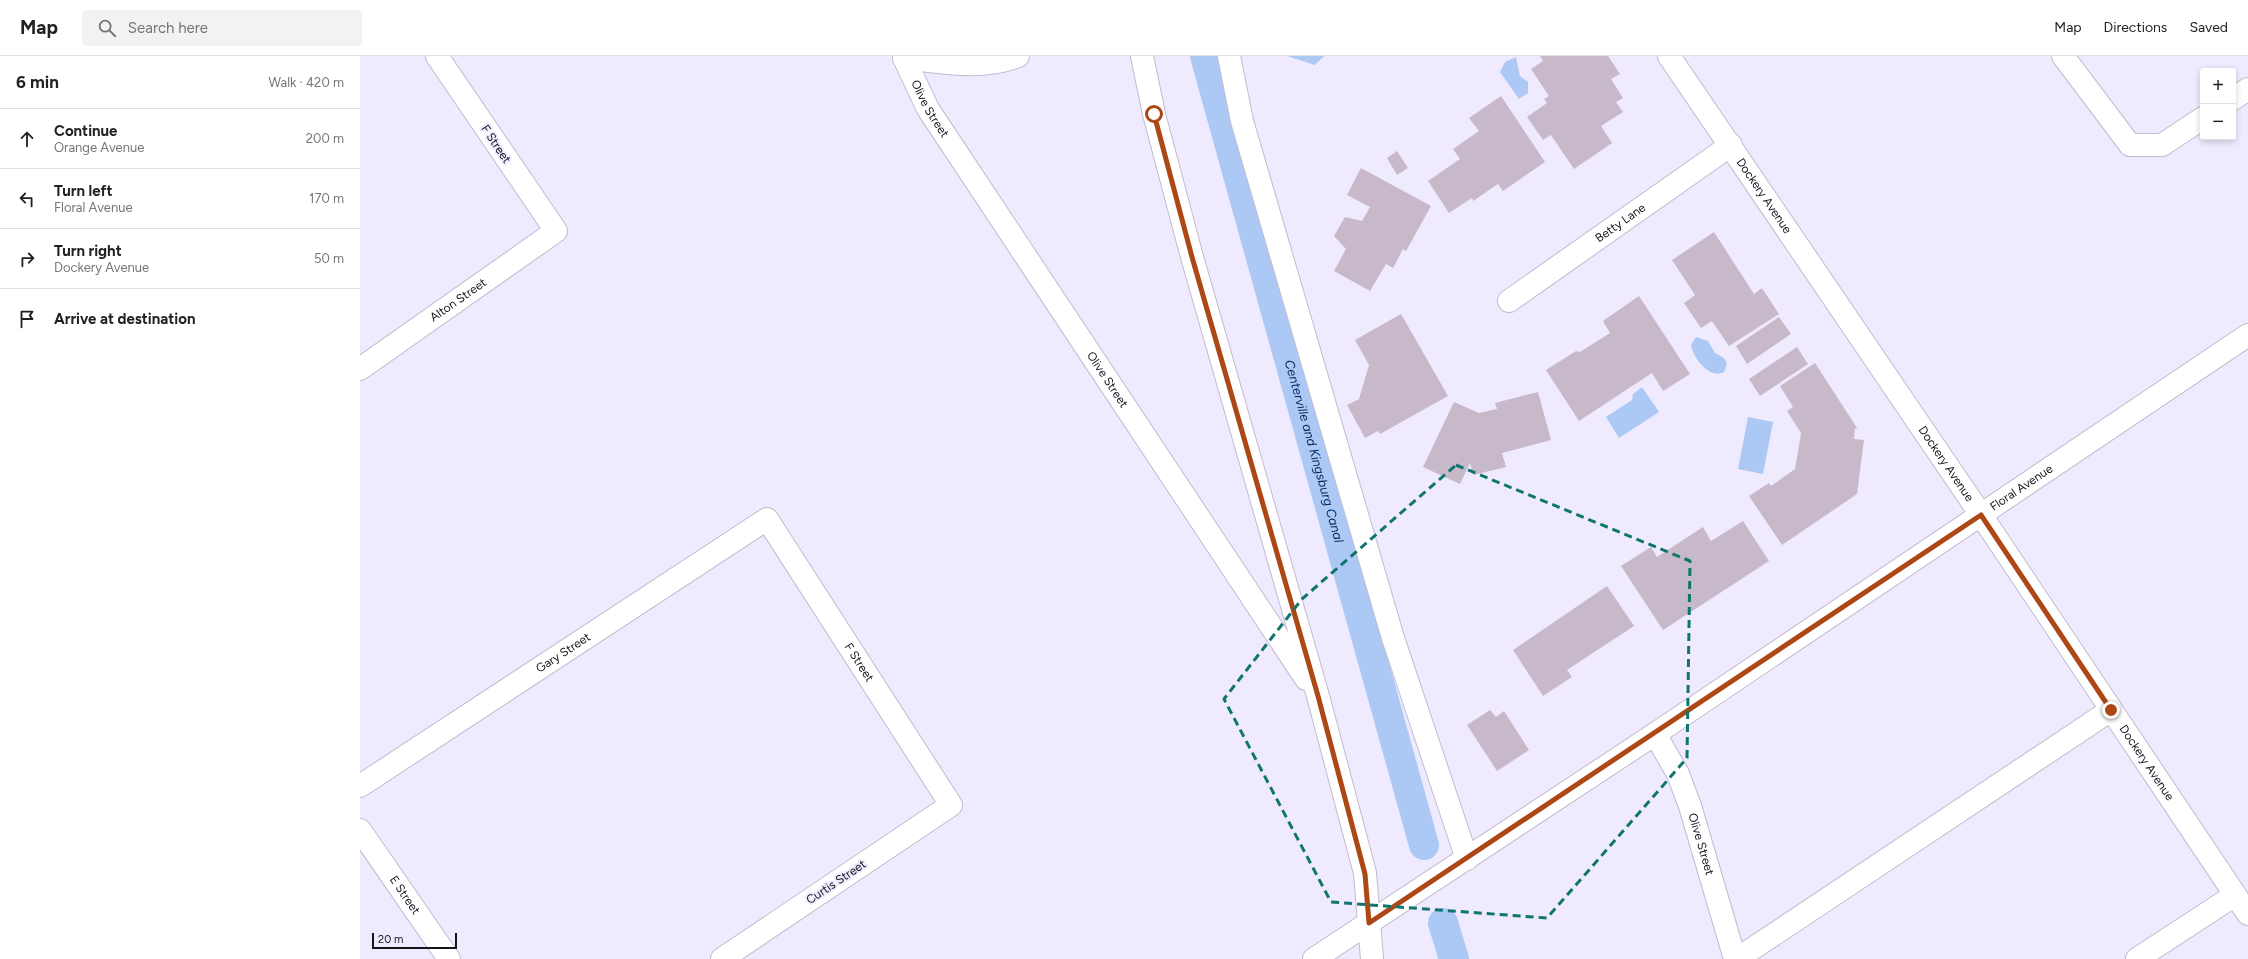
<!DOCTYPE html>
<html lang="en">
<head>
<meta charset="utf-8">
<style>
	:root { --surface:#fff; --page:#f2f2f2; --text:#202124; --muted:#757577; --line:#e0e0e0 }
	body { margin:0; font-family:Figtree,sans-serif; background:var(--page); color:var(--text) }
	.controls { position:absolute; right:12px; top:12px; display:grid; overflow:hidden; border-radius:4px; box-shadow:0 2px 6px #0003 }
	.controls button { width:36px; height:36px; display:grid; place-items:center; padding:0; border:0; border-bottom:1px solid var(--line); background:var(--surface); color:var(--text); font:20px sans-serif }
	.scale { position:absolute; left:12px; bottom:10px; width:85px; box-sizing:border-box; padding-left:4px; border:2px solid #16141b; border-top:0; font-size:11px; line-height:14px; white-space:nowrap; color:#16141b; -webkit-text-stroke:3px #f0eaff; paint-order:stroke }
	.stop { position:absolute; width:12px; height:12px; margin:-9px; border:3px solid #ac4815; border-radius:50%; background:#fff }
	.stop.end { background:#ac4815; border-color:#fff; box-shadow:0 1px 4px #0008 }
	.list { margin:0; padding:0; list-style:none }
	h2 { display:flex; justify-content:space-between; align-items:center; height:52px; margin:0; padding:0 16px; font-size:17px }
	h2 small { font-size:13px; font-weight:400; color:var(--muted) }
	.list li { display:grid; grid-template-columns:26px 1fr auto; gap:12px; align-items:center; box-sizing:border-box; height:60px; padding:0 16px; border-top:1px solid var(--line) }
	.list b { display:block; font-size:15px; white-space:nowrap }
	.list p { margin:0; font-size:13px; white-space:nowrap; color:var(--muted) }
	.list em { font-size:13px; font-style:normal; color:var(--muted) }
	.icon { flex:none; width:22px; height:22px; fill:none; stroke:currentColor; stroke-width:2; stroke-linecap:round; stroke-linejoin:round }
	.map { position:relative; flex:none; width:1888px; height:903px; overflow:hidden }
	header { display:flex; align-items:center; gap:24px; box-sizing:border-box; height:56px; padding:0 20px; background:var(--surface); border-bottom:1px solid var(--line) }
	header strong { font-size:19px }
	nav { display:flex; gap:22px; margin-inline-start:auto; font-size:14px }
	.search { width:280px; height:36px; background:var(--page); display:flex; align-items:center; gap:10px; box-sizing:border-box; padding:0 14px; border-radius:4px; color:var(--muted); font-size:15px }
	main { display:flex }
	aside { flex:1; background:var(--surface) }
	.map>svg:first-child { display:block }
	.water { fill:#acc9f6 }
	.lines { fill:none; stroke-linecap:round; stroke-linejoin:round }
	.canal { stroke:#acc9f6; stroke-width:30 }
	.building { fill:#c7b9ca }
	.minor-casing { stroke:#c1bbcf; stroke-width:24 }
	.minor { stroke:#fff; stroke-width:22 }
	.route { stroke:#ac4815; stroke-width:5 }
	.marked { fill:none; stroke:#0f766e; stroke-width:3; stroke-dasharray:8 5; stroke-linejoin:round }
	.labels { text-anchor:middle; stroke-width:4; stroke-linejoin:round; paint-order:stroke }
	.street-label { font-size:12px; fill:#16141b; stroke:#f0eaff }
	.water-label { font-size:13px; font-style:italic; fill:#04285b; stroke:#f0eaff }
</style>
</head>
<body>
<header>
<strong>Map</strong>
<div class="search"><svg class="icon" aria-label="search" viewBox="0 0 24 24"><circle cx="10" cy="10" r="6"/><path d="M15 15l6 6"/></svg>Search here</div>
<nav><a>Map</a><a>Directions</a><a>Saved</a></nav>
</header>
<main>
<aside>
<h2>6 min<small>Walk · 420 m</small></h2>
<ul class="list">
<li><svg class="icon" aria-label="ahead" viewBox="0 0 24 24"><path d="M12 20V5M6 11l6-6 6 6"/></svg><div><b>Continue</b><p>Orange Avenue</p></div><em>200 m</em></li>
<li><svg class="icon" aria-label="left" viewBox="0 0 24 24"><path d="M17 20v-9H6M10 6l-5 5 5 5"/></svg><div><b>Turn left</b><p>Floral Avenue</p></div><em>170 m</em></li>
<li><svg class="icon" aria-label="right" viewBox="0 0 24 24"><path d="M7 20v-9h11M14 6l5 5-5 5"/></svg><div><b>Turn right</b><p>Dockery Avenue</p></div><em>50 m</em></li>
<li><svg class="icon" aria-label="arrive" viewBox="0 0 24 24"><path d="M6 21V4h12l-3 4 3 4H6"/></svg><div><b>Arrive at destination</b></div></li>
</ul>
</aside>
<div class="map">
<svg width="1888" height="903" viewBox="0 0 1888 903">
	<rect width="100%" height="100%" fill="#f0eaff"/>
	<g class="water">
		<path d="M927 0H964L955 9Z"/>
		<path d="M1156 1 1160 20 1168 26V37L1159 43 1140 16 1145 6Z"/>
		<path d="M1336 281 1348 285 1355 297 1364 302 1367 308 1364 316C1350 324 1333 302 1331 289Z"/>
		<path d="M1282 331 1299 356 1259 382 1246 361 1272 344 1273 338Z"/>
		<path d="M1388 361 1413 366 1403 418 1378 413Z"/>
	</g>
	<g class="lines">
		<g class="canal">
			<path id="s1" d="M845 0 1064 789"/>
			<path d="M1083 867 1094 903"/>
		</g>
	</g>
	<g class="building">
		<path d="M1180 0H1248L1260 18 1251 23 1263 42 1256 46 1263 56 1241 70 1252 87 1214 113 1191 79 1183 84 1167 61 1187 47 1184 43 1189 40 1171 13 1183 5Z"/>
		<path d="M1141 40 1185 106 1143 135 1138 128 1113 145 1112 142 1089 157 1068 125 1100 103 1093 93 1119 75 1109 62Z"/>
		<path d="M1037 95 1048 112 1037 119 1027 102Z"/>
		<path d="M1001 112 1071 150 1046 195 1043 193 1033 212 1026 208 1010 235 974 215 986 193 974 180 985 161 1002 165 1010 151 987 139Z"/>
		<path d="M1354 176 1394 238 1402 232 1419 258 1369 290 1352 265 1341 272 1324 247 1335 239 1312 204Z"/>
		<path d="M1279 240 1330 318 1303 335 1292 317 1219 365 1186 314 1216 295 1220 296 1250 277 1243 265Z"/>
		<path d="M1041 258 1088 340 1020 378 1018 375 1005 382 987 349 999 343 1009 309 995 284Z"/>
		<path d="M1419 261 1431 278 1387 308 1376 290Z"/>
		<path d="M1437 291 1448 308 1400 340 1389 323Z"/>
		<path d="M1455 307 1497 372 1495 373 1494 383 1504 384 1497 438 1422 489 1389 440 1409 427 1411 430 1435 413 1441 377 1427 355 1433 351 1420 330Z"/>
		<path d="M1178 336 1191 384 1142 397 1146 411 1113 419 1110 407 1100 428 1063 411 1094 346 1119 357 1137 353 1135 347Z"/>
		<path d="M1383 465 1409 505 1303 574 1261 510 1291 491 1297 501 1343 471 1351 485Z"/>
		<path d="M1247 530 1274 570 1207 614 1212 621 1183 640 1153 594Z"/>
		<path d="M1130 654 1136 661 1144 655 1169 694 1137 715 1107 669Z"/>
	</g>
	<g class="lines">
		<defs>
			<g id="minor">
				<path d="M782 0 794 58 832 201 958 640 1005 817 1012 903"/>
				<path d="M869 0 882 65 1033 582 1107 803"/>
				<path id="s2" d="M1309 0 1621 459 1888 858"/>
				<path d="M1703 0 1770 89H1802L1843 62"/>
				<path id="s3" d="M544 2 568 53 946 623"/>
				<path d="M544 2C582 6 622 15 658 0"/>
				<path d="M1873 43 1888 33"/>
				<path id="s4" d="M1149 245 1371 89"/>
				<path id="s5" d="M0 313 196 175 77 0"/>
				<path id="s6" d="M1295 678 1318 718 1330 750 1375 903"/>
				<path id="s7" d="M0 730 407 463 591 749 362 903"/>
				<path id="s8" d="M0 774 89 903"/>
				<path id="s9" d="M954 903 1295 678 1888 279"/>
				<path d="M1377 903 1751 654"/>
				<path d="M1777 903 1875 839"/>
			</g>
		</defs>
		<use href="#minor" class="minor-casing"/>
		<use href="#minor" class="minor"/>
	</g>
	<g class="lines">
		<path class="route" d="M794 58 832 201 958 640 1005 818 1009 867 1621 459 1751 654"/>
	</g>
	<path class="marked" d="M1096 409 1330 505 1327 702 1187 862 971 846 864 643 942 543Z"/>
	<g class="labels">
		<g class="street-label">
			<text dy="4" stroke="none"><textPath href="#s3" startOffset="57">Olive Street</textPath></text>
			<text transform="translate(136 88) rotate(56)" y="4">F Street</text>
			<text dy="4" stroke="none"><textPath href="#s2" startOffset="169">Dockery Avenue</textPath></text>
			<text dy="4" stroke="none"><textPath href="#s4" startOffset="136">Betty Lane</textPath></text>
			<text dy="4" stroke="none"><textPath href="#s5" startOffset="120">Alton Street</textPath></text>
			<text dy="4" stroke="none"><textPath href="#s3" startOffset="381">Olive Street</textPath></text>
			<text dy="4" stroke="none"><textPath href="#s2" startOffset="493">Dockery Avenue</textPath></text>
			<text dy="4" stroke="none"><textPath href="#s9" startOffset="850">Floral Avenue</textPath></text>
			<text dy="4" stroke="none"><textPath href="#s7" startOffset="243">Gary Street</textPath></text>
			<text dy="4" stroke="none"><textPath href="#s7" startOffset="657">F Street</textPath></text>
			<text dy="4" stroke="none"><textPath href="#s2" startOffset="853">Dockery Avenue</textPath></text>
			<text dy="4" stroke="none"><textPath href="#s6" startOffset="120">Olive Street</textPath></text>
			<text transform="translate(476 826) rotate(-34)" y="4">Curtis Street</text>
			<text dy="4" stroke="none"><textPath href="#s8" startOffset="79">E Street</textPath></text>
		</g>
		<g class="water-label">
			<text dy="5" stroke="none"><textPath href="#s1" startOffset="410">Centerville and Kingsburg Canal</textPath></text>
		</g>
	</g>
</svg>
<div class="controls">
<button>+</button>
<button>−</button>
</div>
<div class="scale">20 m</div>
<div class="stop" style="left:794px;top:58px"></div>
<div class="stop end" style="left:1751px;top:654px"></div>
</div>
</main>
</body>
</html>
